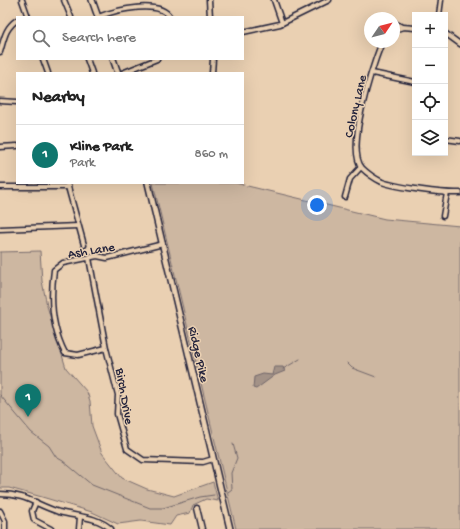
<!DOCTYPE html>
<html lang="en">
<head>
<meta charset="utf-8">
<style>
	:root { --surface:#fff; --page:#f2f2f2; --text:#222; --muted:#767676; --line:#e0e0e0; --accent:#0f766e }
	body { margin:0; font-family:"Gochi Hand",sans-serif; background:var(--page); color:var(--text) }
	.controls { position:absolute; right:12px; top:12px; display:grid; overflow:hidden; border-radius:0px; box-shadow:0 4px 16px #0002 }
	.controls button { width:36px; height:36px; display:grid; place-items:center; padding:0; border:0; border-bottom:1px solid var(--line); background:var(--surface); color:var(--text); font:20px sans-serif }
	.compass { position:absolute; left:364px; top:12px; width:36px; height:36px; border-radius:50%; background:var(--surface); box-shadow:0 4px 16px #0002; rotate:55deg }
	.you { position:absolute; left:317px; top:205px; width:14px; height:14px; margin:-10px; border:3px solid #fff; border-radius:50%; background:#1a73e8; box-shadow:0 0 0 6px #1a73e833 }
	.badge { display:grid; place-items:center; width:26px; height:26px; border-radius:50%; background:var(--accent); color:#fff; font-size:13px; font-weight:700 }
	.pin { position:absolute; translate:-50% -33px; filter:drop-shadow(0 1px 2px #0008) }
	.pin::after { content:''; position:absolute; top:21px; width:14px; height:12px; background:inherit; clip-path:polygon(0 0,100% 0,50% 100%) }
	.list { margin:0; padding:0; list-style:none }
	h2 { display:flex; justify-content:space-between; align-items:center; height:52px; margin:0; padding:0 16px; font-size:17px }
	h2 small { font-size:13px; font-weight:400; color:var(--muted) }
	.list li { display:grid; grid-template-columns:26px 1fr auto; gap:12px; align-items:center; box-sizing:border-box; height:60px; padding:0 16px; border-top:1px solid var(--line) }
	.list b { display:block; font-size:15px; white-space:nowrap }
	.list p { margin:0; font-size:13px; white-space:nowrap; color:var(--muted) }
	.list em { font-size:13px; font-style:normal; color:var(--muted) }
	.icon { flex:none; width:22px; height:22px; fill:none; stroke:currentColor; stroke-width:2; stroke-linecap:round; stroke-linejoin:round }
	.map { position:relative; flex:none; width:460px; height:529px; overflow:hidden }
	.search { position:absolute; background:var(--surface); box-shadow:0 4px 16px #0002; left:16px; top:16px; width:228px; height:44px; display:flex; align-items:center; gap:10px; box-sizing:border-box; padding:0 14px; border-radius:0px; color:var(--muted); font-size:15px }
	.panel { position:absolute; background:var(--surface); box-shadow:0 4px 16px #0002; left:16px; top:72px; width:228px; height:112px; border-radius:0px }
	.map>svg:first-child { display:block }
	.green { fill:#cdb7a1; stroke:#786c6e }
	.water { fill:#a39287; stroke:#6f6569 }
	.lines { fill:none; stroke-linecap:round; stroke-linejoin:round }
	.stream { stroke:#6f6569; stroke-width:1 }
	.minor-casing { stroke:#22223b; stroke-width:7 }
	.major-casing { stroke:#22223b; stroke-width:8 }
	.minor { stroke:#ead0b2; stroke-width:4 }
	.major { stroke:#ead0b2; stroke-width:5 }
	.labels { text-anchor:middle; stroke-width:3; stroke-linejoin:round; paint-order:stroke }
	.street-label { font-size:13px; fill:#22223b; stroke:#ead0b2 }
</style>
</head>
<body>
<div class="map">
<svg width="460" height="529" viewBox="0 0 460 529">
	<rect width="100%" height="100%" fill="#ead0b2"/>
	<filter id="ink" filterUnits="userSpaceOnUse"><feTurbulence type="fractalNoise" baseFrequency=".025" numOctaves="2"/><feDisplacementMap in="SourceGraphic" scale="8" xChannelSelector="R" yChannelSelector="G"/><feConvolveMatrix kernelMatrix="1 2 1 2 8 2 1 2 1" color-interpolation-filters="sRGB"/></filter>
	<g filter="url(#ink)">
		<g class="green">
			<path d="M153 183H235L385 219 460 226V529H236Z"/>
			<path d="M40 251 42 281 47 306 66 368 87 392 90 401 92 426 102 453 122 478 147 489 174 496 213 482 218 501 206 499 193 505 190 513 176 516 170 525 141 521 118 524 92 512 42 497 9 488H0V252Z"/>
		</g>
		<path class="water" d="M274 367H283L285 371 275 375 256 389 253 388 254 377 263 374 272 375Z"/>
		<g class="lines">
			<g class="stream">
				<path d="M347 363 352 368 376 377"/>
				<path d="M283 369 300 359"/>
				<path d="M0 395 31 432 49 446 56 457 63 461 92 485 150 508H163L200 497 214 495"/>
				<path d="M228 492 232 489 231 473 237 458 233 444"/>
			</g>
			<defs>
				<g id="minor">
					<path d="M22 0 28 17"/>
					<path d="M64 0 71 17"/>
					<path d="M209 0 210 17"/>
					<path d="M274 0 282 23"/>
					<path d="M439 15 441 0"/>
					<path d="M98 17C118 9 160 0 170 17"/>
					<path d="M394 23 402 27"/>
					<path d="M394 30 403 27 415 28"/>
					<path d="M243 32 280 24 329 0"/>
					<path d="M445 33 460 44"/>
					<path d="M382 42C373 65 345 148 362 168 367 173 376 179 382 182 396 187 444 194 460 193"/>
					<path d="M0 52C4 39 5 28 17 20"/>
					<path d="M43 59 48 73"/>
					<path d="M87 59 92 73"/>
					<path d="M122 73 157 59"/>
					<path d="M212 73 213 59"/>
					<path d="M372 73 415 82"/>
					<path d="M0 101 17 102"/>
					<path d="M445 139 460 141"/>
					<path d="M0 147 17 146"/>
					<path d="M67 183 84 245"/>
					<path d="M0 187H68"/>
					<path d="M345 197 350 179 361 167"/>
					<path d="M443 216 447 193"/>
					<path d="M0 229 78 226"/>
					<path d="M89 258 106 348 118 395 117 414 127 449 143 460 203 462 213 459"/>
					<path d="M106 348 78 355 65 353C52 328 50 298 54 270L63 263 97 256 107 258 163 244"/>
					<path d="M0 494C26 494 36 505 59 512 78 517 96 516 111 529"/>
					<path d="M36 502 32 511 34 520 51 529"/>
					<path d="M197 508 202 529"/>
					<path d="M0 511 5 521V529"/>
					<path d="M79 529 80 517"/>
				</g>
				<g id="major">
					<path d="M92 0 98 17"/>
					<path d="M113 59 118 73"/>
					<path d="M148 183 230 529"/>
				</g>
			</defs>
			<use href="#minor" class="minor-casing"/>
			<use href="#major" class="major-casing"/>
			<use href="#minor" class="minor"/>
			<use href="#major" class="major"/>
		</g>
	</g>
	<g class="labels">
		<g class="street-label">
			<text transform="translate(354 106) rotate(-77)" y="5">Colony Lane</text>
			<text transform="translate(91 249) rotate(-9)" y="5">Ash Lane</text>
			<text transform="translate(200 354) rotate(77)" y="5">Ridge Pike</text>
			<text transform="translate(126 396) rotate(80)" y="5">Birch Drive</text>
		</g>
	</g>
</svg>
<div class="controls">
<button>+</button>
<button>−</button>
<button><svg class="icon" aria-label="locate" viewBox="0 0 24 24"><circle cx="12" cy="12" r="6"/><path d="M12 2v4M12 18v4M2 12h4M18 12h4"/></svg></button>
<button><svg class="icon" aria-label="layers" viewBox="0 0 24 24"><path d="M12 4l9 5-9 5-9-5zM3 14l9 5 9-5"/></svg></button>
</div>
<svg class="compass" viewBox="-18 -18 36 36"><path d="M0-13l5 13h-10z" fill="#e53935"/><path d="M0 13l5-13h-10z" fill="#767676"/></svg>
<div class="you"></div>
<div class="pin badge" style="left:28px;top:417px">1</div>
<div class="search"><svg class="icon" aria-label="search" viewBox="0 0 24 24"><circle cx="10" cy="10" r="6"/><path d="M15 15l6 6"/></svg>Search here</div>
<section class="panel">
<h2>Nearby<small></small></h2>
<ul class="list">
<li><span class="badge">1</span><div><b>Kline Park</b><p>Park</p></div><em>860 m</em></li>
</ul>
</section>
</div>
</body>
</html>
